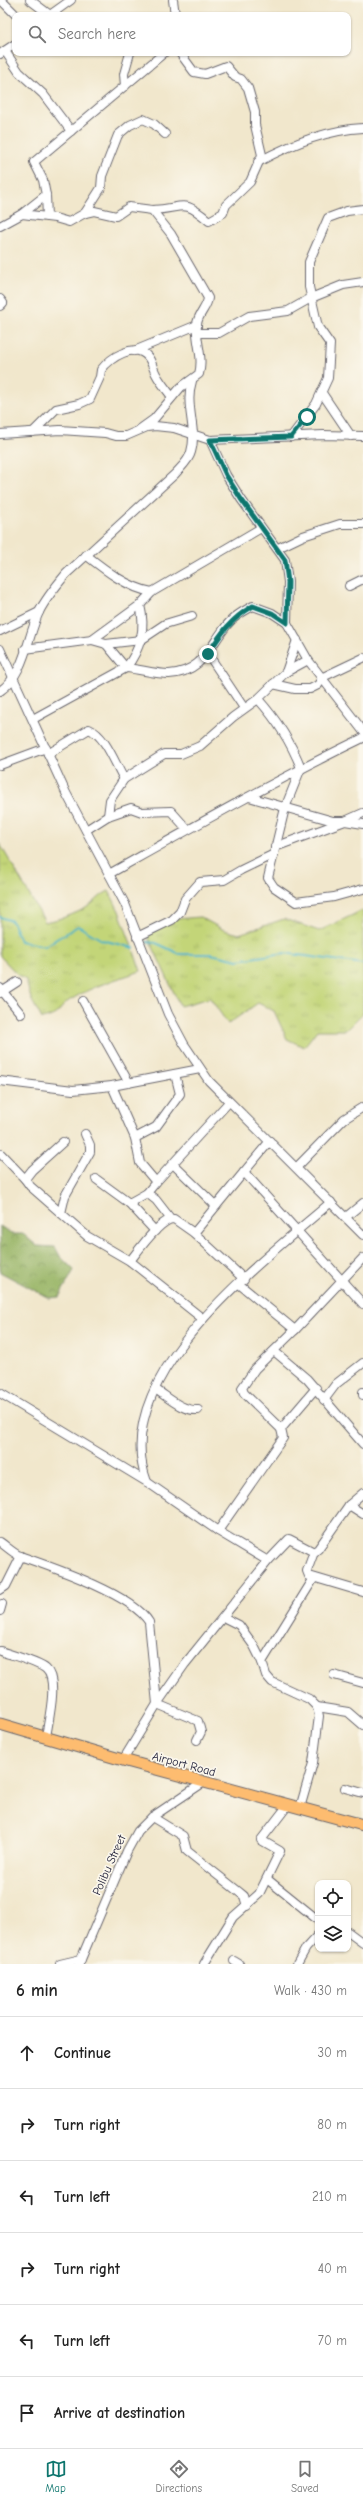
<!DOCTYPE html>
<html lang="en">
<head>
<meta charset="utf-8">
<style>
	:root { --surface:#fff; --page:#f6f6f6; --text:#222; --muted:#767676; --line:#e0e0e0; --accent:#0f766e }
	body { margin:0; font-family:"Comic Neue",sans-serif; background:var(--page); color:var(--text) }
	.controls { position:absolute; right:12px; bottom:12px; display:grid; overflow:hidden; border-radius:8px; box-shadow:0 1px 3px #0004 }
	.controls button { width:36px; height:36px; display:grid; place-items:center; padding:0; border:0; border-bottom:1px solid var(--line); background:var(--surface); color:var(--text); font:20px sans-serif }
	.stop { position:absolute; width:12px; height:12px; margin:-9px; border:3px solid #0f766e; border-radius:50%; background:#fff }
	.stop.end { background:#0f766e; border-color:#fff; box-shadow:0 1px 4px #0008 }
	.list { margin:0; padding:0; list-style:none }
	h2 { display:flex; justify-content:space-between; align-items:center; height:52px; margin:0; padding:0 16px; font-size:17px }
	h2 small { font-size:13px; font-weight:400; color:var(--muted) }
	.list li { display:grid; grid-template-columns:26px 1fr auto; gap:12px; align-items:center; box-sizing:border-box; height:72px; padding:0 16px; border-top:1px solid var(--line) }
	.list b { display:block; font-size:15px; white-space:nowrap }
	.list em { font-size:13px; font-style:normal; color:var(--muted) }
	.icon { flex:none; width:22px; height:22px; fill:none; stroke:currentColor; stroke-width:2; stroke-linecap:round; stroke-linejoin:round }
	.map { position:relative; flex:none; width:363px; height:1964px; overflow:hidden }
	.search { position:absolute; background:var(--surface); box-shadow:0 1px 3px #0004; left:12px; right:12px; top:12px; height:44px; display:flex; align-items:center; gap:10px; box-sizing:border-box; padding:0 14px; border-radius:8px; color:var(--muted); font-size:15px }
	.sheet { height:484px; background:var(--surface) }
	nav { display:flex; justify-content:space-around; align-items:center; box-sizing:border-box; height:56px; border-top:1px solid var(--line); background:var(--surface); font-size:11px; color:var(--muted) }
	nav a { display:grid; justify-items:center; gap:2px }
	nav .on { color:var(--accent) }
	.map>svg:first-child { display:block }
	.grass { fill:url(#grass-tufts); stroke:#727c5a }
	.forest { fill:url(#forest-crowns); stroke:#5e6c52 }
	.lines { fill:none; stroke-linecap:round; stroke-linejoin:round }
	.stream { stroke:#48b3c6; stroke-width:2 }
	.minor-casing { stroke:#6a676e; stroke-width:10 }
	.highway-casing { stroke:#6a676e; stroke-width:13 }
	.minor { stroke:#fff; stroke-width:8 }
	.highway { stroke:#fdbc70; stroke-width:11 }
	.route { stroke:#0f766e; stroke-width:5 }
	.labels { text-anchor:middle; stroke-width:3.5; stroke-linejoin:round; paint-order:stroke }
	.street-label { font-size:12px; fill:#22223b; stroke:#fbf7ec }
</style>
</head>
<body>
<div class="map">
<svg width="363" height="1964" viewBox="0 0 363 1964">
	<defs>
		<pattern id="grass-tufts" width="24" height="20" patternUnits="userSpaceOnUse"><rect width="24" height="20" fill="#c3d578"/><path d="M3 7l-1-3M5 7V3M7 7l1-3M15 17l-1-3M17 17v-4M19 17l1-3" fill="none" stroke="#a7b769"/></pattern>
		<pattern id="forest-crowns" width="20" height="18" patternUnits="userSpaceOnUse"><rect width="20" height="18" fill="#9ab668"/><path d="M2 6a3 3 0 1 1 6 0M12 15a3 3 0 1 1 6 0" fill="none" stroke="#7d9457"/></pattern>
	</defs>
	<rect width="100%" height="100%" fill="#fbf7ec"/>
	<filter id="ink" filterUnits="userSpaceOnUse"><feTurbulence type="fractalNoise" baseFrequency=".025" numOctaves="2"/><feDisplacementMap in="SourceGraphic" scale="8" xChannelSelector="R" yChannelSelector="G"/><feConvolveMatrix kernelMatrix="1 2 1 2 8 2 1 2 1" color-interpolation-filters="sRGB"/></filter>
	<filter id="wash" filterUnits="userSpaceOnUse"><feTurbulence type="fractalNoise" baseFrequency=".012" numOctaves="4" result="noise"/><feDisplacementMap in="SourceGraphic" scale="16" xChannelSelector="R" yChannelSelector="G"/><feGaussianBlur stdDeviation="0.9" result="paint"/><feColorMatrix in="noise" values="0 0 0 0 0 0 0 0 0 0 0 0 0 0 0 0 0 1.4 0 .05"/><feComposite in="paint" operator="in"/></filter>
	<g filter="url(#wash)">
		<rect width="100%" height="100%" fill="#f1e7cc"/>
		<g class="grass">
			<path d="M0 844 45 922C61 919 74 915 89 906 96 901 100 895 109 891L119 911 141 971C117 979 93 986 72 999 57 1007 64 1014 42 1019L31 999 26 980 17 974 0 956Z"/>
			<path d="M363 910V1013L346 1030H317L304 1047 287 1039 274 1011 258 1003 228 1024 210 998 180 1006 147 934 176 919 200 917 224 930 239 934 284 919 319 931Z"/>
		</g>
		<path class="forest" d="M0 1226 12 1234H23L37 1246 55 1247 60 1256 74 1270 59 1297 49 1298 0 1272Z"/>
		<g class="lines">
			<g class="stream">
				<path d="M0 917 12 921 20 941 45 946 78 926 102 940 134 948"/>
				<path d="M147 942 156 943 180 954H211L238 960 284 953 363 964"/>
			</g>
		</g>
	</g>
	<g filter="url(#ink)">
		<g class="lines">
			<defs>
				<g id="minor">
					<path d="M1 0 16 15"/>
					<path d="M30 0 50 15 71 0"/>
					<path d="M173 0 175 15"/>
					<path d="M5 51 19 72 43 94 71 131"/>
					<path d="M0 54 15 44"/>
					<path d="M125 86 124 74 130 53"/>
					<path d="M258 162C291 144 326 130 363 128"/>
					<path d="M152 210C185 209 181 197 209 221L223 213 226 205 250 182 262 155 255 125V112L248 88 241 79 235 77 226 66 205 74 194 72 180 53"/>
					<path d="M85 213 101 188 102 176 118 135 130 125 143 119 154 124 165 134"/>
					<path d="M22 214 46 195"/>
					<path d="M47 217 46 195 43 180 34 162 164 53"/>
					<path d="M0 226 22 214 55 218 69 222 85 213 94 211 116 216 129 207 152 210 171 234 208 298C207 308 198 314 197 324 195 341 204 356 199 374L181 387 154 419 140 429"/>
					<path d="M0 299 3 303 0 306"/>
					<path d="M198 333H219L249 316 288 311 311 298 343 285 363 282"/>
					<path d="M134 351 197 325"/>
					<path d="M322 393 351 436"/>
					<path d="M33 432 56 409 79 404 90 399 100 377 101 370C110 358 135 341 148 357 152 362 153 369 156 374 160 382 167 390 172 397"/>
					<path d="M0 434 60 430 105 433 116 436H126L147 427 155 426 174 428 210 440 323 435 363 436"/>
					<path d="M291 437 316 404 328 378 330 344 318 327 309 287V262L328 218 347 211 363 209"/>
					<path d="M210 440 226 475 241 499 285 560 288 582 287 623 308 660 363 731"/>
					<path d="M278 548 303 536 340 524H363"/>
					<path d="M86 555C105 570 128 588 152 592"/>
					<path d="M349 586 363 579"/>
					<path d="M0 631 39 612"/>
					<path d="M92 640 106 644 126 668C139 669 155 674 169 674 201 672 208 650 224 629 231 618 242 612 253 606L272 613 287 623"/>
					<path d="M106 644 141 640 165 624 192 616"/>
					<path d="M0 649 66 793 125 904 168 1014 184 1044 209 1081 363 1235"/>
					<path d="M25 649 92 640 140 605 152 592 261 528"/>
					<path d="M208 654 244 708"/>
					<path d="M308 660 286 672 258 699C276 719 291 742 301 768L285 808 268 878 274 887 296 902 334 897 363 889"/>
					<path d="M286 672 297 640"/>
					<path d="M273 684 295 689H310L318 685 323 677 363 658"/>
					<path d="M0 691C25 674 27 638 39 612 46 598 56 586 66 574L175 474C180 468 189 461 191 452 198 429 184 406 192 381"/>
					<path d="M33 719 126 668C141 648 146 629 140 605"/>
					<path d="M48 754 89 729C106 736 115 764 124 779"/>
					<path d="M0 765 46 748"/>
					<path d="M249 797 333 821H345L363 813"/>
					<path d="M108 816 110 800 124 779 164 754H181L200 746 233 717 258 699"/>
					<path d="M86 830 108 816 131 808 142 812 171 811 187 829"/>
					<path d="M275 847 345 821 363 824"/>
					<path d="M109 874C193 827 276 780 363 738"/>
					<path d="M137 937 172 920 180 912 185 899 200 882 224 880 241 870 274 854"/>
					<path d="M0 988 21 1014"/>
					<path d="M0 993 17 982"/>
					<path d="M83 1001 129 1083"/>
					<path d="M0 1081 73 1090 112 1086 200 1069"/>
					<path d="M112 1086 135 1138 140 1163 156 1182 147 1193 156 1200 170 1218"/>
					<path d="M135 1138 156 1127 180 1094 175 1074"/>
					<path d="M270 1141 244 1172 363 1304"/>
					<path d="M63 1142 32 1170 25 1179 30 1186 87 1236 130 1261 203 1319"/>
					<path d="M1 1154 25 1179"/>
					<path d="M174 1165 216 1206"/>
					<path d="M297 1167 344 1119 363 1107"/>
					<path d="M96 1179 129 1203 155 1231"/>
					<path d="M156 1182 229 1102"/>
					<path d="M129 1203 147 1193"/>
					<path d="M61 1213 65 1196 90 1152V1145L85 1134"/>
					<path d="M346 1217 363 1203"/>
					<path d="M194 1233 244 1172"/>
					<path d="M130 1261C138 1251 161 1218 174 1219L194 1233 244 1279"/>
					<path d="M239 1284 295 1330"/>
					<path d="M274 1351 307 1379 363 1444"/>
					<path d="M155 1389C169 1398 182 1411 198 1410"/>
					<path d="M363 1392V1395"/>
					<path d="M0 1393 147 1482 218 1531 268 1561"/>
					<path d="M324 1400 336 1384 363 1363"/>
					<path d="M281 1429 316 1388"/>
					<path d="M147 1482C107 1376 262 1262 331 1202"/>
					<path d="M349 1505 363 1514"/>
					<path d="M218 1531 283 1438 281 1429 244 1393 242 1388 255 1369 295 1330 363 1258"/>
					<path d="M0 1542C6 1546 13 1553 20 1556 51 1567 132 1594 149 1622L157 1704 198 1721 201 1732 197 1740"/>
					<path d="M314 1552 307 1571 309 1576 363 1592"/>
					<path d="M0 1590 6 1586 21 1556"/>
					<path d="M0 1611 2 1604"/>
					<path d="M225 1618 239 1625 254 1646 262 1662 266 1675 272 1682 309 1699 317 1707 319 1716 313 1763 300 1808"/>
					<path d="M0 1651C11 1655 38 1662 46 1669 59 1680 48 1722 46 1737"/>
					<path d="M262 1662 314 1578"/>
					<path d="M334 1675 363 1683"/>
					<path d="M317 1707 348 1712 363 1725"/>
					<path d="M123 1760 157 1704 185 1664 268 1561 289 1539 314 1552 318 1549 349 1505 363 1493"/>
					<path d="M345 1788 363 1793"/>
					<path d="M152 1817 183 1836 187 1851 239 1892 244 1896 247 1906"/>
					<path d="M267 1879 318 1920"/>
					<path d="M348 1932 363 1943"/>
					<path d="M234 1961 239 1964"/>
					<path d="M60 1964 81 1959"/>
					<path d="M79 1964 127 1851 138 1831 152 1817 204 1782"/>
					<path d="M204 1964 233 1917 259 1894 280 1851 261 1840 288 1805"/>
					<path d="M297 1964 306 1948 318 1935"/>
				</g>
				<path id="highway" d="M0 1724 123 1760 363 1825"/>
			</defs>
			<use href="#minor" class="minor-casing"/>
			<use href="#highway" class="highway-casing"/>
			<use href="#minor" class="minor"/>
			<use href="#highway" class="highway"/>
		</g>
	</g>
	<g class="lines" filter="url(#ink)">
		<path class="route" d="M208 654C221 633 231 619 253 606L272 613 287 623 288 582 285 560 241 499 226 475 210 440 291 437 307 417"/>
	</g>
	<g class="labels">
		<g class="street-label">
			<text transform="translate(184 1764) rotate(15)" y="4">Airport Road</text>
			<text transform="translate(109 1865) rotate(-66)" y="4">Polibu Street</text>
		</g>
	</g>
</svg>
<div class="controls">
<button><svg class="icon" aria-label="locate" viewBox="0 0 24 24"><circle cx="12" cy="12" r="6"/><path d="M12 2v4M12 18v4M2 12h4M18 12h4"/></svg></button>
<button><svg class="icon" aria-label="layers" viewBox="0 0 24 24"><path d="M12 4l9 5-9 5-9-5zM3 14l9 5 9-5"/></svg></button>
</div>
<div class="stop" style="left:307px;top:417px"></div>
<div class="stop end" style="left:208px;top:654px"></div>
<div class="search"><svg class="icon" aria-label="search" viewBox="0 0 24 24"><circle cx="10" cy="10" r="6"/><path d="M15 15l6 6"/></svg>Search here</div>
</div>
<section class="sheet">
<h2>6 min<small>Walk · 430 m</small></h2>
<ul class="list">
<li><svg class="icon" aria-label="ahead" viewBox="0 0 24 24"><path d="M12 20V5M6 11l6-6 6 6"/></svg><div><b>Continue</b></div><em>30 m</em></li>
<li><svg class="icon" aria-label="right" viewBox="0 0 24 24"><path d="M7 20v-9h11M14 6l5 5-5 5"/></svg><div><b>Turn right</b></div><em>80 m</em></li>
<li><svg class="icon" aria-label="left" viewBox="0 0 24 24"><path d="M17 20v-9H6M10 6l-5 5 5 5"/></svg><div><b>Turn left</b></div><em>210 m</em></li>
<li><svg class="icon" aria-label="right" viewBox="0 0 24 24"><path d="M7 20v-9h11M14 6l5 5-5 5"/></svg><div><b>Turn right</b></div><em>40 m</em></li>
<li><svg class="icon" aria-label="left" viewBox="0 0 24 24"><path d="M17 20v-9H6M10 6l-5 5 5 5"/></svg><div><b>Turn left</b></div><em>70 m</em></li>
<li><svg class="icon" aria-label="arrive" viewBox="0 0 24 24"><path d="M6 21V4h12l-3 4 3 4H6"/></svg><div><b>Arrive at destination</b></div></li>
</ul>
</section>
<nav>
<a class="on"><svg class="icon" aria-label="map" viewBox="0 0 24 24"><path d="M3 6l6-2 6 2 6-2v14l-6 2-6-2-6 2zM9 4v14M15 6v14"/></svg>Map</a>
<a><svg class="icon" aria-label="directions" viewBox="0 0 24 24"><path d="M12 3l9 9-9 9-9-9zM9 14v-3h6M13 9l2 2-2 2"/></svg>Directions</a>
<a><svg class="icon" aria-label="saved" viewBox="0 0 24 24"><path d="M7 4h10v16l-5-4-5 4z"/></svg>Saved</a>
</nav>
</body>
</html>
